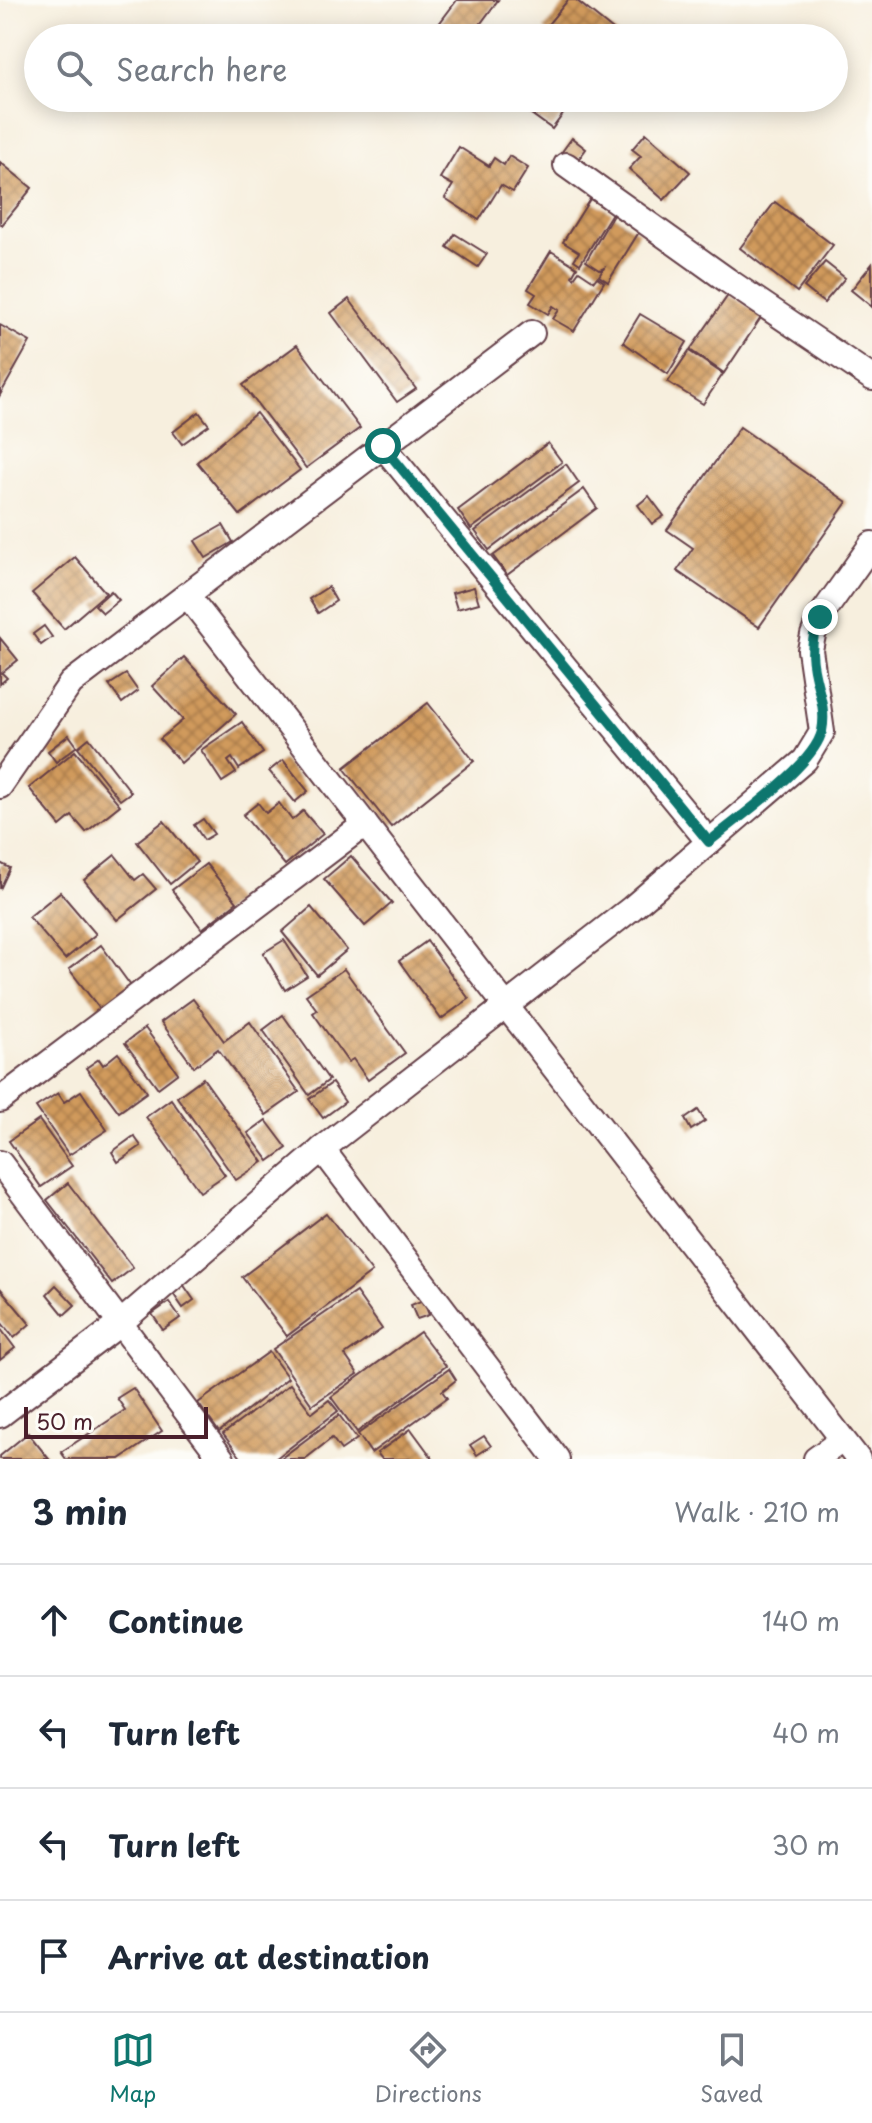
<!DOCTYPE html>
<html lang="en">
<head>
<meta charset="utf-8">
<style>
	:root { --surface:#fff; --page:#f6f6f7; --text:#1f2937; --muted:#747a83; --line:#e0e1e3; --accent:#0f766e }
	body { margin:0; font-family:"Playpen Sans",sans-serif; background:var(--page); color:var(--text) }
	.scale { position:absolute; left:24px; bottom:20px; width:184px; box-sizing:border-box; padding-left:8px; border:4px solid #4a1f2b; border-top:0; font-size:22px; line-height:28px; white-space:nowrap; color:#4a1f2b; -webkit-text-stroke:6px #fdfcf7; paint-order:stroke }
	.stop { position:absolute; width:24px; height:24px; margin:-18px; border:6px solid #0f766e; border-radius:50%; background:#fff }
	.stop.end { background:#0f766e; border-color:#fff; box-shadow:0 2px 8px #0008 }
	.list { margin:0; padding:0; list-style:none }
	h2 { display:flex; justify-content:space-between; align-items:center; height:104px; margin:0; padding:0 32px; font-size:34px }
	h2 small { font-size:26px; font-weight:400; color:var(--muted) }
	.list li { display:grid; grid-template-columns:52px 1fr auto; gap:24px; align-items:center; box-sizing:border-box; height:112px; padding:0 32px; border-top:2px solid var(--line) }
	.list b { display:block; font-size:30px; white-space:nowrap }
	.list em { font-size:26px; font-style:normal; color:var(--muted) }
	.icon { flex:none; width:44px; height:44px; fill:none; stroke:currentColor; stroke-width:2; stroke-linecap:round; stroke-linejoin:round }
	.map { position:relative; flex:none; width:872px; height:1459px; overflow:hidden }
	.search { position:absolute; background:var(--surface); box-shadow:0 4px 20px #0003; left:24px; right:24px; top:24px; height:88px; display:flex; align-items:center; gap:20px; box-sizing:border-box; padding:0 28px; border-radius:44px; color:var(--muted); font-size:30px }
	.sheet { height:552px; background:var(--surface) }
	nav { display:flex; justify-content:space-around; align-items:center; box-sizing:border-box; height:112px; border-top:2px solid var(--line); background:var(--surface); font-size:22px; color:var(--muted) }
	nav a { display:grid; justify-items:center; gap:4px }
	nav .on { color:var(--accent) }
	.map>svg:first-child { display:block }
	.building { fill:url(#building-cross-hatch) }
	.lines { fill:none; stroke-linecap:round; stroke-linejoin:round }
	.minor-casing { stroke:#643e46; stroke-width:28 }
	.minor { stroke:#fff; stroke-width:24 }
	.route { stroke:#0f766e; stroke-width:10 }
</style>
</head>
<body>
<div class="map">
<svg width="872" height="1459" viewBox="0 0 872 1459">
	<defs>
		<pattern id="building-cross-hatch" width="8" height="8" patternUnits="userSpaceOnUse" patternTransform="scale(2)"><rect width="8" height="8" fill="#d09a5c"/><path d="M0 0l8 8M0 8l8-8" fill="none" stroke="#ab7d4c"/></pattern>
	</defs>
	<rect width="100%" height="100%" fill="#fdfcf7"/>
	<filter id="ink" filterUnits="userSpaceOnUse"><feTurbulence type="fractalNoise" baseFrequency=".0125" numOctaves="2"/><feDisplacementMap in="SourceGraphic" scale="16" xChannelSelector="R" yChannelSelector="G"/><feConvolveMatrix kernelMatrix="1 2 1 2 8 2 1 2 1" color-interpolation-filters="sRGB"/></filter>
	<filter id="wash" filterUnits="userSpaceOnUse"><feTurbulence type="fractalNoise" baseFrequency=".006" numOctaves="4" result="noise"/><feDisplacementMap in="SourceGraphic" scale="32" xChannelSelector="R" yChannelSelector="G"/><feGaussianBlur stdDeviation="1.8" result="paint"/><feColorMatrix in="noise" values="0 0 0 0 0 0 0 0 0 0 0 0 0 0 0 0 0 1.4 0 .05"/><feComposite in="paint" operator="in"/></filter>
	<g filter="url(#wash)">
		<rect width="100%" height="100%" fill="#f7efde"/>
		<g id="blocks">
			<g class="building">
				<path d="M457 0H498L470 38H439L432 33Z"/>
				<path d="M568 0H576L623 38H555L544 29Z"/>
				<path d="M509 98H575L552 129Z"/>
				<path d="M646 133 690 172 664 200 629 169 641 156 632 149Z"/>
				<path d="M572 138 586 149 575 164 561 153Z"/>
				<path d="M459 147 489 166 494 158 504 165 509 156 528 168 513 192 501 185 479 220 445 198 453 185 440 178Z"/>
				<path d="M0 162 32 188 2 225 0 223Z"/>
				<path d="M590 199 612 213 580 264 574 260 579 252 563 242Z"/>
				<path d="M775 202 833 245 797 292 740 248Z"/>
				<path d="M613 215 639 232 608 282 599 276 604 268 600 270 586 261Z"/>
				<path d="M455 234 487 254 478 267 447 247Z"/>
				<path d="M551 251 577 267 572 276 574 278 579 271 594 281 597 277 604 282 574 331 553 319 559 310 553 306 548 314 530 303 536 294 528 289Z"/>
				<path d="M825 262 845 278 824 303 804 287Z"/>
				<path d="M872 264V307L851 290Z"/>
				<path d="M729 294 762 316 724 373 690 350Z"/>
				<path d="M349 299 416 389 397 402 331 313Z"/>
				<path d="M640 314 687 342 668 374 623 342Z"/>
				<path d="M0 325 30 342 0 395Z"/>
				<path d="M297 345 360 428 306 468 243 385Z"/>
				<path d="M689 351 723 374 703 404 668 382Z"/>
				<path d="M199 412 209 425 182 444 173 432Z"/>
				<path d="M256 413 300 470 240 515 197 462Z"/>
				<path d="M740 427 847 502 759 627 677 571 693 548 667 530Z"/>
				<path d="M548 443 562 462 471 529 458 510Z"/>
				<path d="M566 464 579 483 489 550 475 531Z"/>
				<path d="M584 489 597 508 507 575 493 556Z"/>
				<path d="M649 496 664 516 652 524 638 505Z"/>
				<path d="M223 525 233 542 206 558 195 541Z"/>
				<path d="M75 557 106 593 64 629 32 593Z"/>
				<path d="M328 587 336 601 318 613 309 599Z"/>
				<path d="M474 587 479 603 457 609 452 593Z"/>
				<path d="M111 591 119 600 103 613 95 605Z"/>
				<path d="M44 626 52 637 41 645 33 634Z"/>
				<path d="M0 638 18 660 2 673 7 678 0 684Z"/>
				<path d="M184 657 236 714 181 763 160 739 183 720 152 686Z"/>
				<path d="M126 674 138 691 122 703 109 685Z"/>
				<path d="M428 703 474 761 391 827 344 768Z"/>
				<path d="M242 722 263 753 239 769 232 758 228 761 236 773 222 782 201 750Z"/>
				<path d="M69 735 77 746 56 762 48 751Z"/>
				<path d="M89 738 131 792 120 800 78 747Z"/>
				<path d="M75 751 120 805 86 832 72 816 60 826 29 788Z"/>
				<path d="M283 760 308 791 295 802 269 771Z"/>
				<path d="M258 803 266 813 279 803 292 820 303 811 323 834 285 865 243 815Z"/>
				<path d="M203 819 214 834 204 840 194 825Z"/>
				<path d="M164 821 197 862 170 884 137 842Z"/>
				<path d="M115 855 135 880 143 874 156 889 117 920 84 880Z"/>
				<path d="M351 856 392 903 365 926 324 879Z"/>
				<path d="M0 863 10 868 0 889Z"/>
				<path d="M206 864 237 902 202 929 172 890Z"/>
				<path d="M60 892 96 934 65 959 29 917Z"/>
				<path d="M311 907 347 950 317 975 282 932Z"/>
				<path d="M284 940 307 976 285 990 263 953Z"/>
				<path d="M427 941 469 999 441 1019 399 961Z"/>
				<path d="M101 945 131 986 100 1009 69 969Z"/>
				<path d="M344 969 405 1053 368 1080 353 1059 348 1062 313 1013 317 1010 306 995Z"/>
				<path d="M193 999 224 1041 250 1022 299 1092 266 1115 218 1049 194 1067 161 1022Z"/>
				<path d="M283 1015 329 1080 309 1095 263 1030Z"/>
				<path d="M145 1028 178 1073 158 1088 125 1043Z"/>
				<path d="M118 1053 147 1092 119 1112 86 1068 99 1059 103 1065Z"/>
				<path d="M203 1078 263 1162 236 1180 177 1097Z"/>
				<path d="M332 1083 345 1102 323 1118 309 1099Z"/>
				<path d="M81 1091 107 1130 69 1155 36 1107 58 1093 64 1102Z"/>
				<path d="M171 1099 225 1175 200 1192 146 1117Z"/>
				<path d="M698 1110 705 1121 691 1130 685 1119Z"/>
				<path d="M39 1120 72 1166 41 1187 9 1141Z"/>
				<path d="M266 1120 287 1148 269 1161 248 1133Z"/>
				<path d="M134 1136 141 1146 118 1162 112 1152Z"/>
				<path d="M68 1183 133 1268 112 1284 47 1200Z"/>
				<path d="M326 1213 372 1272 287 1336 242 1277Z"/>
				<path d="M183 1284 194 1300 183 1308 172 1292Z"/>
				<path d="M56 1285 75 1305 64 1315 47 1294Z"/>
				<path d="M0 1288 30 1324 14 1338 0 1321Z"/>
				<path d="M356 1292 382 1329 345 1355 358 1374 312 1405 273 1349Z"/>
				<path d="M423 1300 429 1315 417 1319 411 1305Z"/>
				<path d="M169 1302 180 1318 163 1330 152 1314Z"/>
				<path d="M0 1328 15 1348 0 1360Z"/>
				<path d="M420 1332 446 1366 357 1432 331 1397Z"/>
				<path d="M269 1352 288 1378 219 1432 198 1403Z"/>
				<path d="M449 1369 456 1380 442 1391 447 1398 371 1453 358 1434Z"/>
				<path d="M290 1384 312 1413 329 1400 338 1411 275 1459H242L223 1434Z"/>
				<path d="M133 1388 162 1431 120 1459H66L61 1452 125 1410 117 1398Z"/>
				<path d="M339 1415 357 1439 341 1450 332 1438 305 1459H280Z"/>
				<path d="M411 1429 433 1459H382L377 1453Z"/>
				<path d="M28 1433 49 1459H0V1456Z"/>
				<path d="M484 1436 491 1446 477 1455 470 1445Z"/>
			</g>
		</g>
	</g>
	<g filter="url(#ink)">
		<use href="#blocks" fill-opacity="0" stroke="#643e46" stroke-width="2"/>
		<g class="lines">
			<defs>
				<g id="minor">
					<path d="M566 165 727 280 872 378"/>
					<path d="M383 446 709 842"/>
					<path d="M187 595 858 1459"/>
					<path d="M0 786 71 683 532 333"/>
					<path d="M0 1100 365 824"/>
					<path d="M322 1149 557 1459"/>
					<path d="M0 1163 222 1459"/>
					<path d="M0 1415 118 1325 322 1149 632 908 805 760 822 732 810 650 813 635 820 617 872 544"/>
					<path d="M816 1459 842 1440"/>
				</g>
			</defs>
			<use href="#minor" class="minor-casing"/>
			<use href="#minor" class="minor"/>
		</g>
	</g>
	<g class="lines" filter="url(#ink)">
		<path class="route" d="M383 446 709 842C737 818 814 766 822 731 830 692 798 667 820 617"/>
	</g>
</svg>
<div class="scale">50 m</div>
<div class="stop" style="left:383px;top:446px"></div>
<div class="stop end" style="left:820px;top:617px"></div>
<div class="search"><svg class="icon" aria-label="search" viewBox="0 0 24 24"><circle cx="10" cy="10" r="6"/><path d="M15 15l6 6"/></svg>Search here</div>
</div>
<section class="sheet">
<h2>3 min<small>Walk · 210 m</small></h2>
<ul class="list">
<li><svg class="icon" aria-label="ahead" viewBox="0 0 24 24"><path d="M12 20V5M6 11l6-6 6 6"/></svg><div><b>Continue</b></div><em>140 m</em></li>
<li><svg class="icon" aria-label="left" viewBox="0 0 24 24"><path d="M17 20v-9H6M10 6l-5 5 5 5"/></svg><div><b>Turn left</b></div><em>40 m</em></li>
<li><svg class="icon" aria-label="left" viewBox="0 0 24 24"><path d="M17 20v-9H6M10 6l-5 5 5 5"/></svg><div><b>Turn left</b></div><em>30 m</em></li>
<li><svg class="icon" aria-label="arrive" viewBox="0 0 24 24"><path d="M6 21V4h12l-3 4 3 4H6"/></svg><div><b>Arrive at destination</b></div></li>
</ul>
</section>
<nav>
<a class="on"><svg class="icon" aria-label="map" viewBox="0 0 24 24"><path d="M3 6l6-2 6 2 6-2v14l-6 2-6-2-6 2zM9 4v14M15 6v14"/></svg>Map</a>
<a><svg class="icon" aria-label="directions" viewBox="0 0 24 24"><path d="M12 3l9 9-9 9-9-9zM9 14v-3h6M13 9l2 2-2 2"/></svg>Directions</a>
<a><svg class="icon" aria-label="saved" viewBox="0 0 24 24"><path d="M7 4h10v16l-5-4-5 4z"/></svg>Saved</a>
</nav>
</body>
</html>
